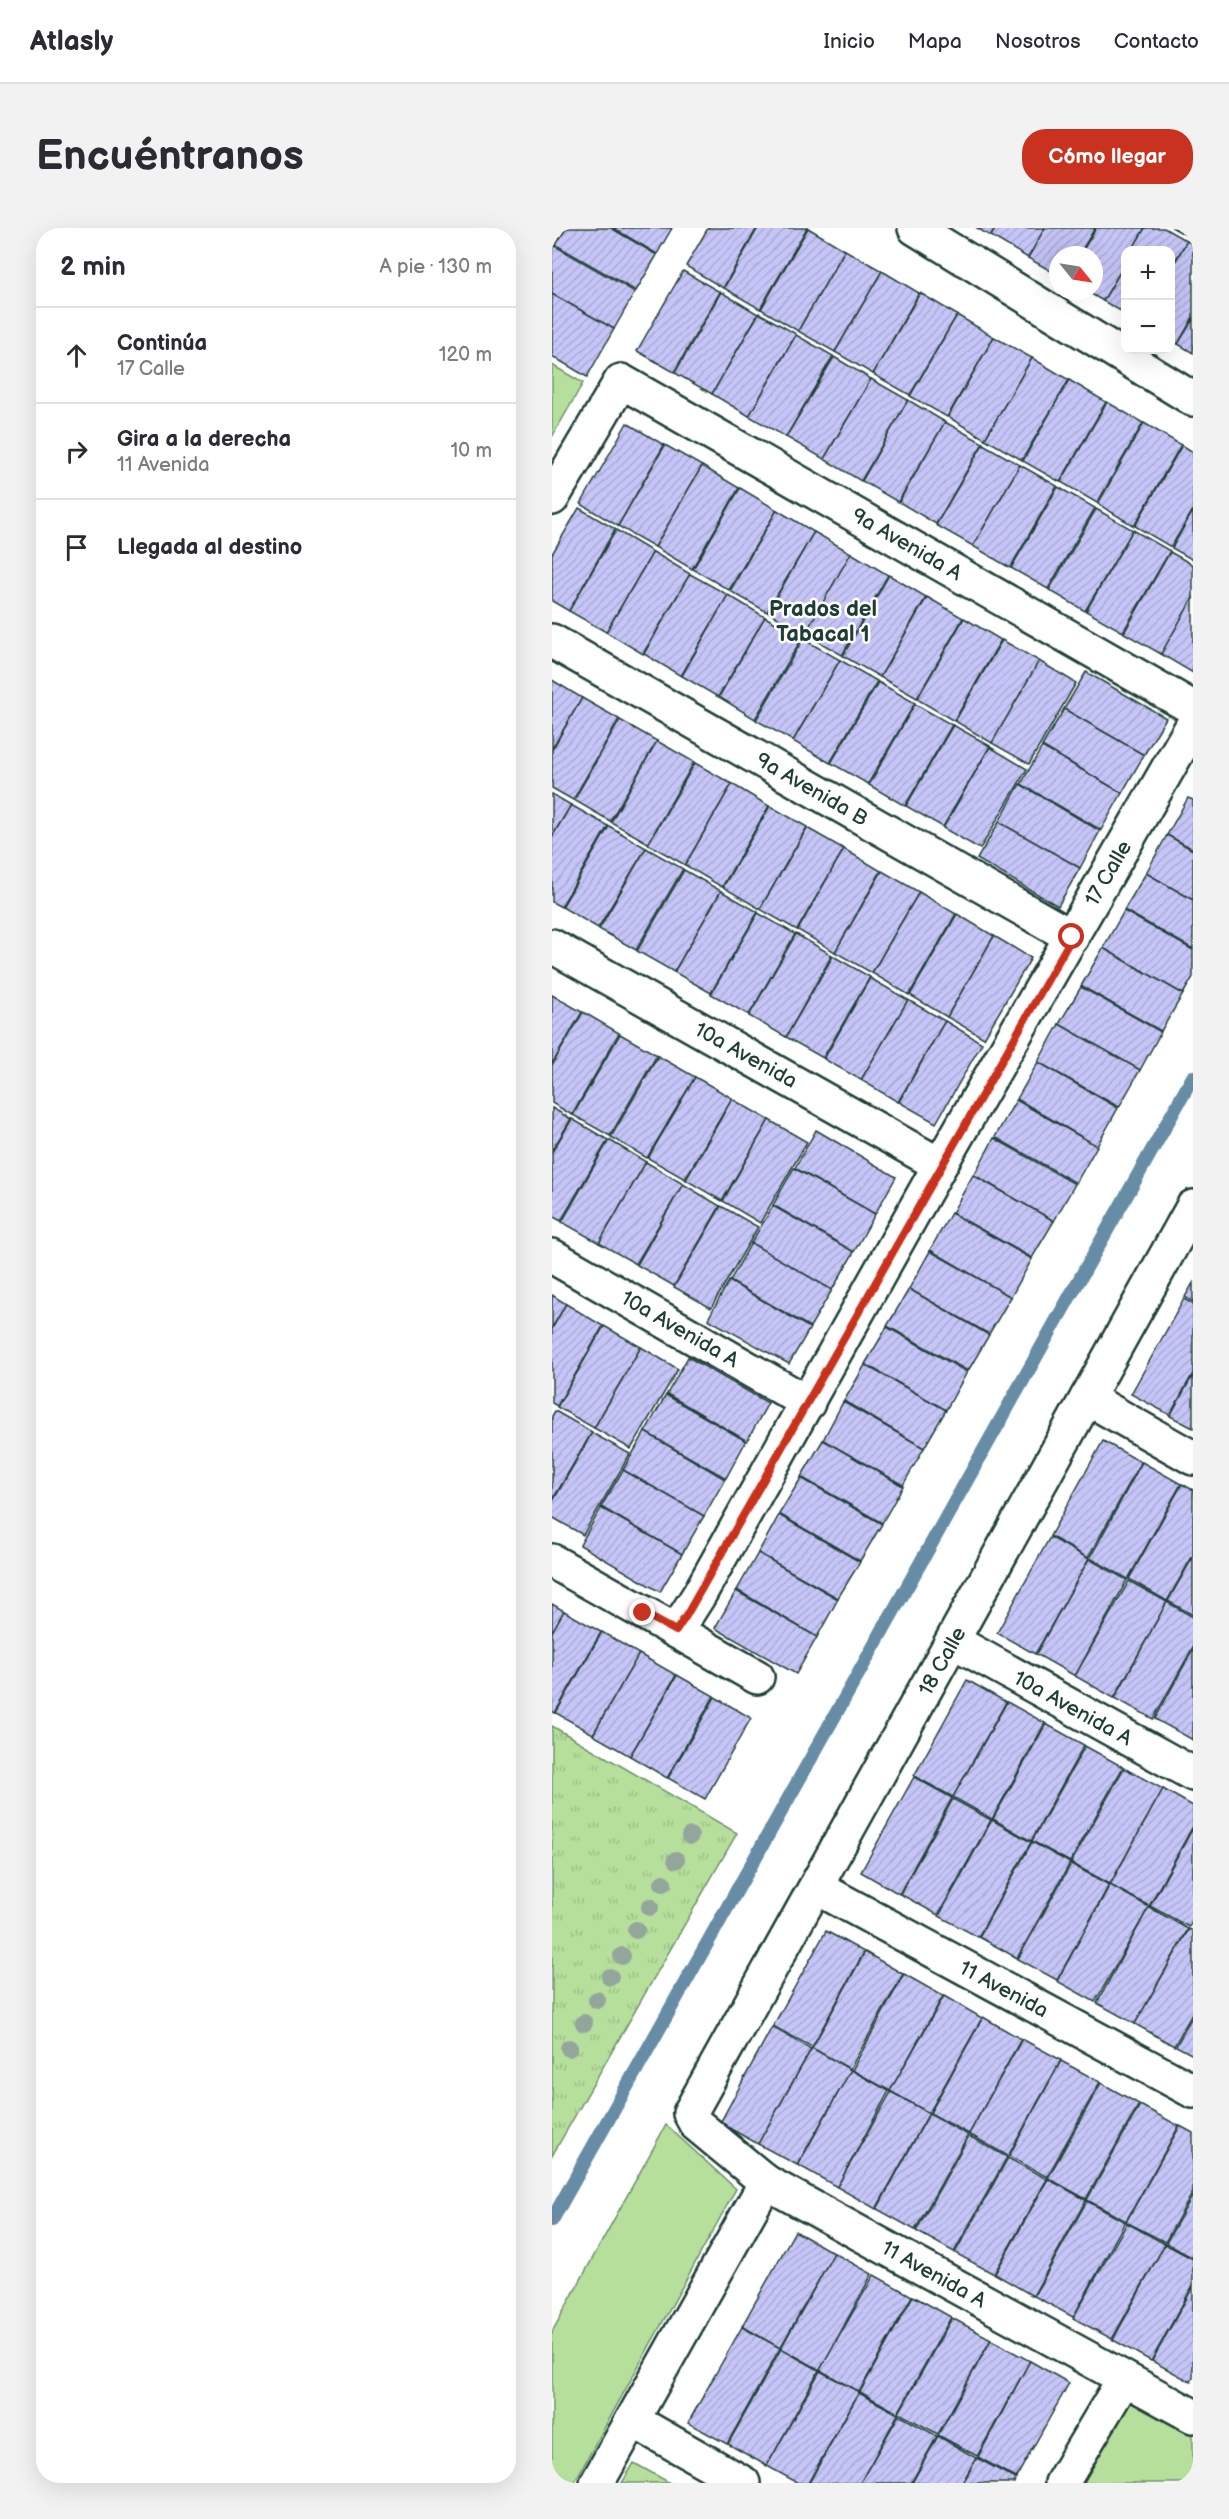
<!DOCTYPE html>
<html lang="es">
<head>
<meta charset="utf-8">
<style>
	:root { --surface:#fff; --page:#f2f2f3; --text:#2b2b33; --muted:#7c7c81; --line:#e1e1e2; --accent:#c8321e }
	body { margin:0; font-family:"Balsamiq Sans",sans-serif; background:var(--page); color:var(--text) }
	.controls { position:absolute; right:18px; top:18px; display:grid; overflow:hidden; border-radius:12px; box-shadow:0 6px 24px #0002 }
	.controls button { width:54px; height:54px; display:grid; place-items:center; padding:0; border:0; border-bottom:2px solid var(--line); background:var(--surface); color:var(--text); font:30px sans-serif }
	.compass { position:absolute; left:497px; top:18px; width:54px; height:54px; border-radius:50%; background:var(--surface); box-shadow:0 6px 24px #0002; rotate:120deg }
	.stop { position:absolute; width:18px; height:18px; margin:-14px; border:4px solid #c8321e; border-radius:50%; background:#fff }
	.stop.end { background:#c8321e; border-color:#fff; box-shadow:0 2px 6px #0008 }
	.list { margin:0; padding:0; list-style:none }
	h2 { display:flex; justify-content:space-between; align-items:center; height:78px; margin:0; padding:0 24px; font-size:26px }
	h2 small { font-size:20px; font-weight:400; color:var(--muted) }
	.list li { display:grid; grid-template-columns:39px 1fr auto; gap:18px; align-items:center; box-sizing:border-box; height:96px; padding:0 24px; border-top:2px solid var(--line) }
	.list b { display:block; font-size:22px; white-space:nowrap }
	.list p { margin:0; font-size:20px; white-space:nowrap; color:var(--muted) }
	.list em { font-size:20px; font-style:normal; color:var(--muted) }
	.icon { flex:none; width:33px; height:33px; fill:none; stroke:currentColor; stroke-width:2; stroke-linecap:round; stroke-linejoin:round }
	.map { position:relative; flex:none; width:641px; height:2255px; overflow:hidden; border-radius:24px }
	header { display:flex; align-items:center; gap:36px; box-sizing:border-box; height:84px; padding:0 30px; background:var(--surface); border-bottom:2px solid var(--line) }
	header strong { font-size:28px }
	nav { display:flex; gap:33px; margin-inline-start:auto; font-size:21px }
	.intro { display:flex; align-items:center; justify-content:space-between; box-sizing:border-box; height:144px; padding:0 36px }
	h1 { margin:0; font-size:42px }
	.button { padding:15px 27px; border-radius:24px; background:var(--accent); color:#fff; font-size:21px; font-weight:700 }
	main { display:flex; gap:36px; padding:0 36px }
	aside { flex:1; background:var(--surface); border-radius:24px; box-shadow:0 6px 24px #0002 }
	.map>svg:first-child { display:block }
	.grass { fill:url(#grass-tufts); stroke:#6a8e68; stroke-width:1.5 }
	.green { fill:#b6df9c; stroke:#6a8e68; stroke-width:1.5 }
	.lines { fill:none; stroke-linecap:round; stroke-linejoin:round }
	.stream { stroke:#668da5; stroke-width:14 }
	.building { fill:url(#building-hatch); stroke:#1f3d34; stroke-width:1.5 }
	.minor-casing { stroke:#1f3d34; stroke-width:38 }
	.minor { stroke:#fff; stroke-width:33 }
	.tree { fill:#94a69b }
	.route { stroke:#c8321e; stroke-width:8 }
	.labels { text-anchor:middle; stroke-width:5; stroke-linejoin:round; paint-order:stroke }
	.street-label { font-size:21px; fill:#1f3d34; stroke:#fff }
	.neighbourhood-label { font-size:22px; font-weight:bold; fill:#1f3d34; stroke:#fff }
</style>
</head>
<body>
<header>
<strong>Atlasly</strong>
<nav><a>Inicio</a><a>Mapa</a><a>Nosotros</a><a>Contacto</a></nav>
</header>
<div class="intro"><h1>Encuéntranos</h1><a class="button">Cómo llegar</a></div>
<main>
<aside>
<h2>2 min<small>A pie · 130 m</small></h2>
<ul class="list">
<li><svg class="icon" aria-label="ahead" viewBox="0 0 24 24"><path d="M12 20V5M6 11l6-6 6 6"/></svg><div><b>Continúa</b><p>17 Calle</p></div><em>120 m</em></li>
<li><svg class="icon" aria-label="right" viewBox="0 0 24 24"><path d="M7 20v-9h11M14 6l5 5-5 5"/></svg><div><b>Gira a la derecha</b><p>11 Avenida</p></div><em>10 m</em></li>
<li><svg class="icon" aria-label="arrive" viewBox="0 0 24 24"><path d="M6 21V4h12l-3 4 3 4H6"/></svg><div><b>Llegada al destino</b></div></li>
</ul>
</aside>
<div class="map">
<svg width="641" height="2255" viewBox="0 0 641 2255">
	<defs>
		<pattern id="grass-tufts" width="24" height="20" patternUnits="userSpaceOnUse" patternTransform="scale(1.5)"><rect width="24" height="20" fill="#b6df9c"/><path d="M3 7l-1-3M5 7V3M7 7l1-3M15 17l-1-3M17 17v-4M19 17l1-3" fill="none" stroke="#9cc087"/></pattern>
		<pattern id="building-hatch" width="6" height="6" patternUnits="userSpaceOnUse" patternTransform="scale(1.5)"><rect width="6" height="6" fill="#c6c5f8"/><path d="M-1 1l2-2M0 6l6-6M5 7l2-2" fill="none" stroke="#aaaad5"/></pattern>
	</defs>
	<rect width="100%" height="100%" fill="#fff"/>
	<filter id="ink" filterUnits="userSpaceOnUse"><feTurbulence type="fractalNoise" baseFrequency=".0167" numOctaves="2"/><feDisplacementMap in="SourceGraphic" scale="12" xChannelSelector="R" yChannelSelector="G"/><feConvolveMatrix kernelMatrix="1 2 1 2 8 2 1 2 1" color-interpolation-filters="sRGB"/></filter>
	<g filter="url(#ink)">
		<path class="grass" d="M0 1498 185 1605 0 1928Z"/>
		<g class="green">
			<path d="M0 137 31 155 0 209Z"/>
			<path d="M114 1897 184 1961 22 2255H0V2104Z"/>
			<path d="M572 2151 641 2188V2255H510Z"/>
			<path d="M82 2235 118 2255H70Z"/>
		</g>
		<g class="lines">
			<path class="stream" d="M0 1992 641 849"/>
		</g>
		<g class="building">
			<path d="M14 0H59L105 27 84 63 4 17Z"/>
			<path d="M61 0H120L105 26Z"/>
			<path d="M156 0H205L171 60 134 38Z"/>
			<path d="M206 0H255L208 81 172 60Z"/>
			<path d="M256 0 293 22 246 103 209 81Z"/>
			<path d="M425 0H443L438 8Z"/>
			<path d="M444 0H493L476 30 439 8Z"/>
			<path d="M493 0H543L527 27H506V47L476 30Z"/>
			<path d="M544 0H593L580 22H574V34L551 73 534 63H542V27H528Z"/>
			<path d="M593 0H612L635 13 618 41V22H580Z"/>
			<path d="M621 0H641V2L637 9Z"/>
			<path d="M635 13 641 17V89L626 116 618 112V43Z"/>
			<path d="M3 18 83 64 62 101 0 66V24Z"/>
			<path d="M293 22 330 43 283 124 246 103Z"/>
			<path d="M574 34V86L551 73Z"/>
			<path d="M131 43 168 64 122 144 85 123Z"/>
			<path d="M330 43 367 65 321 146 283 124Z"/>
			<path d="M169 64 206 86 160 166 123 145Z"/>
			<path d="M368 65 405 87 358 167 321 146Z"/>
			<path d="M0 66 62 101 35 149 0 128Z"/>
			<path d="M207 85 244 106 197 188 160 166Z"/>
			<path d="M405 87 442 109 395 189 358 168Z"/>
			<path d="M641 91V125L626 116Z"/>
			<path d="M244 107 281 128 234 209 197 188Z"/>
			<path d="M442 109 480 130 433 211 396 189Z"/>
			<path d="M282 129 319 151 272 231 234 209Z"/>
			<path d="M480 130 517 152 470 232 433 211Z"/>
			<path d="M319 151 356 172 309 253 272 231Z"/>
			<path d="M517 152 554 174 508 254 471 233Z"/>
			<path d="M356 172 393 194 346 274 310 253Z"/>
			<path d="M555 174 591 195 545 275 509 254Z"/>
			<path d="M393 194 431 215 384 296 347 274Z"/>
			<path d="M75 195 112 217 66 298 29 276Z"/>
			<path d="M592 195 629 217 582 298 546 276Z"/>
			<path d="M431 216 468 237 421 318 384 297Z"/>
			<path d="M113 217 150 238 103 319 66 298Z"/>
			<path d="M630 217 641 224V282L619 319 583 298Z"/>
			<path d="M468 237 505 258 458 340 421 318Z"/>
			<path d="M150 238 187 260 140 341 103 319Z"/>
			<path d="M506 259 543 280 496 361 459 340Z"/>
			<path d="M188 260 225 282 177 362 141 341Z"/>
			<path d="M27 280 63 301 17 383 0 373V326Z"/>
			<path d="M544 281 581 302 533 383 497 362Z"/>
			<path d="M225 282 262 304 215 384 178 363Z"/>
			<path d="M641 283V332L620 320Z"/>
			<path d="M64 302 101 324 54 404 17 383Z"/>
			<path d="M581 302 618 323 571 404 534 383Z"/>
			<path d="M262 304 299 325 253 406 216 384Z"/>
			<path d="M101 324 138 346 91 426 54 404Z"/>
			<path d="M618 324 641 337V370L609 426 572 405Z"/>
			<path d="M299 325 336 347 290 427 253 406Z"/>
			<path d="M138 346 176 367 129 448 92 426Z"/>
			<path d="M337 347 374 369 328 449 291 428Z"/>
			<path d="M176 367 213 389 166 469 130 448Z"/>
			<path d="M375 369 411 390 365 470 328 449Z"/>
			<path d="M641 370V445L609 426Z"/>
			<path d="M213 389 250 410 203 491 167 469Z"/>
			<path d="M412 390 449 412 402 493 365 471Z"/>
			<path d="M251 411 288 432 241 513 204 492Z"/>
			<path d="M450 412 487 433 440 515 403 493Z"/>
			<path d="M288 432 325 453 278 535 241 513Z"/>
			<path d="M487 433 524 455 477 536 440 515Z"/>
			<path d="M534 444 614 490 592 527 512 481Z"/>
			<path d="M0 452 30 470 0 521Z"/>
			<path d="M326 454 363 475 316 556 279 535Z"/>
			<path d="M30 470 67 491 21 572 0 560V522Z"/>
			<path d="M363 476 400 497 353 578 317 557Z"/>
			<path d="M512 481 592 527 570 565 490 518Z"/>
			<path d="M68 492 105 513 58 593 22 572Z"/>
			<path d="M401 497 438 518 391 599 354 578Z"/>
			<path d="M105 513 142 534 96 615 59 594Z"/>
			<path d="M438 519 475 541 428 621 391 600Z"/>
			<path d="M490 519 570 565 549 602 469 556Z"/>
			<path d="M143 535 180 556 133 637 96 616Z"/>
			<path d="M180 556 217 578 170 659 133 637Z"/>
			<path d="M468 556 548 603 528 640 447 594Z"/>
			<path d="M0 566 19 577 0 609Z"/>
			<path d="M636 570 641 572V621L615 607Z"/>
			<path d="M19 577 56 598 9 679 0 674V609Z"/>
			<path d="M218 578 255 599 208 681 171 659Z"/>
			<path d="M447 594 528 640 506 678 425 631Z"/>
			<path d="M57 598 94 620 46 700 10 679Z"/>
			<path d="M255 600 292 621 245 702 208 681Z"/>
			<path d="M615 607 641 622V672L594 645Z"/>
			<path d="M94 620 131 641 84 722 47 701Z"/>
			<path d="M292 621 329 643 283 724 246 702Z"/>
			<path d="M132 642 169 663 122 744 85 723Z"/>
			<path d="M330 643 367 664 320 745 283 724Z"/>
			<path d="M594 645 641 672V721L572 682Z"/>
			<path d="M169 663 206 684 159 765 122 744Z"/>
			<path d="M367 664 404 686 357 767 320 745Z"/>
			<path d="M572 683 641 722V749L631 766 551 720Z"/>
			<path d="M206 685 243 706 197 787 159 766Z"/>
			<path d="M405 686 442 708 395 789 358 767Z"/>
			<path d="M244 706 280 727 234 809 197 788Z"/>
			<path d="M442 708 479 730 432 810 395 789Z"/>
			<path d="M551 720 631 766 609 803 529 758Z"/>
			<path d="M281 728 318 749 271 830 234 809Z"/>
			<path d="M318 750 356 772 309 852 272 831Z"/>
			<path d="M529 759 609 804 588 842 507 796Z"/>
			<path d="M0 767 30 784 0 836Z"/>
			<path d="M356 772 393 793 346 874 309 852Z"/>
			<path d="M31 784 67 805 20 887 0 875V837Z"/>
			<path d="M393 793 430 815 384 895 347 874Z"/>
			<path d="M507 796 588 842 567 879 486 834Z"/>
			<path d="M68 806 105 827 58 908 21 887Z"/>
			<path d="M106 828 143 849 95 930 59 909Z"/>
			<path d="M486 834 566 880 545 918 465 871Z"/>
			<path d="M143 849 180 870 133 951 96 930Z"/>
			<path d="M180 871 217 892 170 973 134 952Z"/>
			<path d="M464 872 545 918 524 955 443 909Z"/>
			<path d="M0 880 19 891 0 923Z"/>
			<path d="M20 891 56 912 9 993 0 988V924Z"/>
			<path d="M217 892 255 914 208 995 171 973Z"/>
			<path d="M264 902 344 949 323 986 243 940Z"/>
			<path d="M442 910 523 956 502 993 422 947Z"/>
			<path d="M57 912 94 934 47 1015 10 994Z"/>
			<path d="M94 934 131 956 84 1036 47 1015Z"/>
			<path d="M242 940 323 986 302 1024 221 977Z"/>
			<path d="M421 947 502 993 480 1030 400 985Z"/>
			<path d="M131 956 168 978 122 1058 85 1037Z"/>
			<path d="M169 978 206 999 159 1080 122 1059Z"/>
			<path d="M221 978 302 1024 280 1062 199 1015Z"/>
			<path d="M399 985 480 1031 459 1069 378 1022Z"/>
			<path d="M199 1015 280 1062 258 1099 178 1053Z"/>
			<path d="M378 1023 459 1069 437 1106 357 1061Z"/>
			<path d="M177 1053 258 1100 237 1136 156 1091Z"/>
			<path d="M641 1055V1074L633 1069Z"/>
			<path d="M357 1061 437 1107 416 1143 335 1098Z"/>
			<path d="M0 1067 14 1076 0 1100Z"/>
			<path d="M632 1071 641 1076V1145L618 1187 579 1166Z"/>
			<path d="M14 1076 51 1098 5 1178 0 1175V1101Z"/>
			<path d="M52 1098 89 1119 42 1200 5 1179Z"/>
			<path d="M335 1099 415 1144 394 1182 313 1136Z"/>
			<path d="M89 1119 126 1141 79 1221 42 1200Z"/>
			<path d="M136 1129 216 1175 195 1213 115 1166Z"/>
			<path d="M313 1137 394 1182 372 1220 292 1173Z"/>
			<path d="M641 1147V1200L618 1188Z"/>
			<path d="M114 1167 194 1213 174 1250 93 1204Z"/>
			<path d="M291 1174 372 1220 351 1257 271 1212Z"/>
			<path d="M3 1183 40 1204 0 1273V1188Z"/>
			<path d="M93 1204 173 1251 152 1288 71 1242Z"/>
			<path d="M40 1205 78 1226 31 1307 0 1289V1275Z"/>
			<path d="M271 1212 351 1258 330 1295 249 1249Z"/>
			<path d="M551 1213 589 1234 536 1330 498 1308Z"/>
			<path d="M590 1234 629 1256 576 1351 538 1330Z"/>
			<path d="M71 1242 152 1288 130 1326 49 1279Z"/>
			<path d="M249 1250 330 1296 308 1333 227 1286Z"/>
			<path d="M630 1256 641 1262V1327L615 1373 577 1351Z"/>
			<path d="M49 1280 130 1326 108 1364 28 1317Z"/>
			<path d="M227 1287 308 1334 286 1370 206 1325Z"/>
			<path d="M498 1309 537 1331 483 1426 445 1405Z"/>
			<path d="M206 1325 286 1371 265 1409 185 1362Z"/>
			<path d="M641 1329V1387L616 1373Z"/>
			<path d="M537 1331 575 1352 523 1448 484 1426Z"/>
			<path d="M577 1353 615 1374 562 1470 523 1448Z"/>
			<path d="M184 1363 265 1409 244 1446 163 1400Z"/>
			<path d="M615 1374 641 1389V1419L601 1491 563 1470Z"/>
			<path d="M0 1376 12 1383 0 1404Z"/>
			<path d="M12 1383 49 1404 3 1485 0 1483V1404Z"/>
			<path d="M50 1404 87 1426 41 1506 4 1485Z"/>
			<path d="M641 1421V1512L603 1491Z"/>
			<path d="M87 1426 124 1447 78 1528 41 1507Z"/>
			<path d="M125 1447 162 1468 115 1550 78 1528Z"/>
			<path d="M415 1452 454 1474 401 1569 362 1548Z"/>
			<path d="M163 1469 199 1490 153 1571 116 1550Z"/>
			<path d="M455 1474 493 1495 440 1591 401 1569Z"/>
			<path d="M494 1496 532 1517 479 1613 441 1591Z"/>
			<path d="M533 1518 571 1539 518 1634 480 1613Z"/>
			<path d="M572 1540 611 1561 558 1656 519 1635Z"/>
			<path d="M362 1549 400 1570 347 1666 309 1644Z"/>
			<path d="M611 1561 641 1578V1598L597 1678 558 1657Z"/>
			<path d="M401 1571 439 1592 386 1687 348 1666Z"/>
			<path d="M440 1592 479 1614 426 1709 387 1688Z"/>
			<path d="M641 1600V1692L637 1699 598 1678Z"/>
			<path d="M480 1614 518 1635 465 1730 427 1709Z"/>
			<path d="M519 1636 557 1657 505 1752 466 1731Z"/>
			<path d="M558 1657 597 1679 543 1774 505 1753Z"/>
			<path d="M597 1679 636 1701 583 1796 545 1775Z"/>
			<path d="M637 1701 641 1703V1784L622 1818 583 1796Z"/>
			<path d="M274 1703 312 1724 260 1819 221 1798Z"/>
			<path d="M313 1724 351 1746 298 1841 260 1820Z"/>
			<path d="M352 1746 391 1768 338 1863 300 1842Z"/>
			<path d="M392 1768 430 1790 377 1885 338 1863Z"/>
			<path d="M641 1787V1827L624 1818Z"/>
			<path d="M431 1789 469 1811 417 1906 378 1885Z"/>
			<path d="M220 1799 259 1821 206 1916 168 1895Z"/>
			<path d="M470 1811 509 1832 456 1928 417 1906Z"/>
			<path d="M260 1820 299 1842 245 1937 206 1916Z"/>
			<path d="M509 1833 548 1854 495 1949 457 1928Z"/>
			<path d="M299 1842 337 1863 285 1959 246 1937Z"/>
			<path d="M549 1855 587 1876 534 1971 496 1950Z"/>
			<path d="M339 1864 377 1885 324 1981 285 1959Z"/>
			<path d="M588 1877 627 1898 574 1993 535 1972Z"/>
			<path d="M377 1886 416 1907 363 2002 325 1981Z"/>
			<path d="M628 1898 641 1905V1964L613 2014 574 1994Z"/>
			<path d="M417 1908 455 1929 402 2024 364 2003Z"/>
			<path d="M456 1930 495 1951 442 2046 403 2025Z"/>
			<path d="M496 1951 534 1972 481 2068 443 2046Z"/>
			<path d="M641 1967V2030L614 2015Z"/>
			<path d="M535 1973 573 1994 521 2089 482 2068Z"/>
			<path d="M575 1995 613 2016 560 2111 521 2090Z"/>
			<path d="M243 2003 282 2025 228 2120 190 2098Z"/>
			<path d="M613 2016 641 2031V2057L599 2133 561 2112Z"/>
			<path d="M282 2025 320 2046 268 2142 229 2120Z"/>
			<path d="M322 2047 360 2068 307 2164 268 2142Z"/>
			<path d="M641 2059V2150L639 2154 600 2133Z"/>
			<path d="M361 2068 399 2089 346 2185 308 2164Z"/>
			<path d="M400 2090 439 2111 386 2206 347 2185Z"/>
			<path d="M190 2099 228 2120 175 2216 136 2195Z"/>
			<path d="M439 2112 478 2133 425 2228 386 2207Z"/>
			<path d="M229 2121 267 2142 215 2238 176 2216Z"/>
			<path d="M478 2133 517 2155 464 2250 426 2229Z"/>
			<path d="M268 2143 307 2164 256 2255H246L215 2238Z"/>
			<path d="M307 2165 346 2186 308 2255H257Z"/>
			<path d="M347 2187 385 2208 359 2255H308Z"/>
			<path d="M386 2208 424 2230 410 2255H360Z"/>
			<path d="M425 2230 464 2251 462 2255H411Z"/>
		</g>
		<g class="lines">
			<defs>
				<g id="minor">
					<path d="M363 0 641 171"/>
					<path d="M0 270 69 153 641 480"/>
					<path d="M0 413 520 709"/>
					<path d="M0 718 388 937"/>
					<path d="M641 979 138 1885 144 1896 214 1954 641 2188"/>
					<path d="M0 1028 256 1175"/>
					<path d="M535 1170 641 1230"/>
					<path d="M0 1333 124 1403 147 1367 388 937 641 497"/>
					<path d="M124 1403 205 1449"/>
					<path d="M401 1413 641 1546"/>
					<path d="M264 1659 641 1863"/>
					<path d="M82 2193 191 2255"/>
					<path d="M45 2255 214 1954"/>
					<path d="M510 2255 572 2151"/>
				</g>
			</defs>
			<use href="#minor" class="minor-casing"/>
			<use href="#minor" class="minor"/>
		</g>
		<g class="tree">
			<circle cx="138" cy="1608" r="9"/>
			<circle cx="124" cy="1632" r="9"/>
			<circle cx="111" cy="1655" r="9"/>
			<circle cx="98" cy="1679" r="9"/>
			<circle cx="84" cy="1702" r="9"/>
			<circle cx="70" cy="1728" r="9"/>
			<circle cx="58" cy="1749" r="9"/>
			<circle cx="45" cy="1772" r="9"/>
			<circle cx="32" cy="1795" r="9"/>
			<circle cx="17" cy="1820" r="9"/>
		</g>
	</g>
	<g class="lines" filter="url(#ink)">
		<path class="route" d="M91 1385 124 1403 134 1388 520 709"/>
	</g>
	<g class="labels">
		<g class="street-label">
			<text transform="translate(355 316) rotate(30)" y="7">9a Avenida A</text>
			<text transform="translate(260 561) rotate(30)" y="7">9a Avenida B</text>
			<text transform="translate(556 645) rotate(-60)" y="7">17 Calle</text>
			<text transform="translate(194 827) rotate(29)" y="7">10a Avenida</text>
			<text transform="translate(128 1101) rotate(30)" y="7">10a Avenida A</text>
			<text transform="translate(390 1433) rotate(-61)" y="7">18 Calle</text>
			<text transform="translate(521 1480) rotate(29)" y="7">10a Avenida A</text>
			<text transform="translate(452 1761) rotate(28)" y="7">11 Avenida</text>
			<text transform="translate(382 2046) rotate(29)" y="7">11 Avenida A</text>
		</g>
		<g class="neighbourhood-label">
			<text x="271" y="388">Prados del<tspan x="271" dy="25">Tabacal 1</tspan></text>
		</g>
	</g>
</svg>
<div class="controls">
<button>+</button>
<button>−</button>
</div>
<svg class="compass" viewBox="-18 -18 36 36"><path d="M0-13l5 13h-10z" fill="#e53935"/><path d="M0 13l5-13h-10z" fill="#7c7c81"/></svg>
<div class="stop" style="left:520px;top:709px"></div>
<div class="stop end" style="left:91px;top:1385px"></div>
</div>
</main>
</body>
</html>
